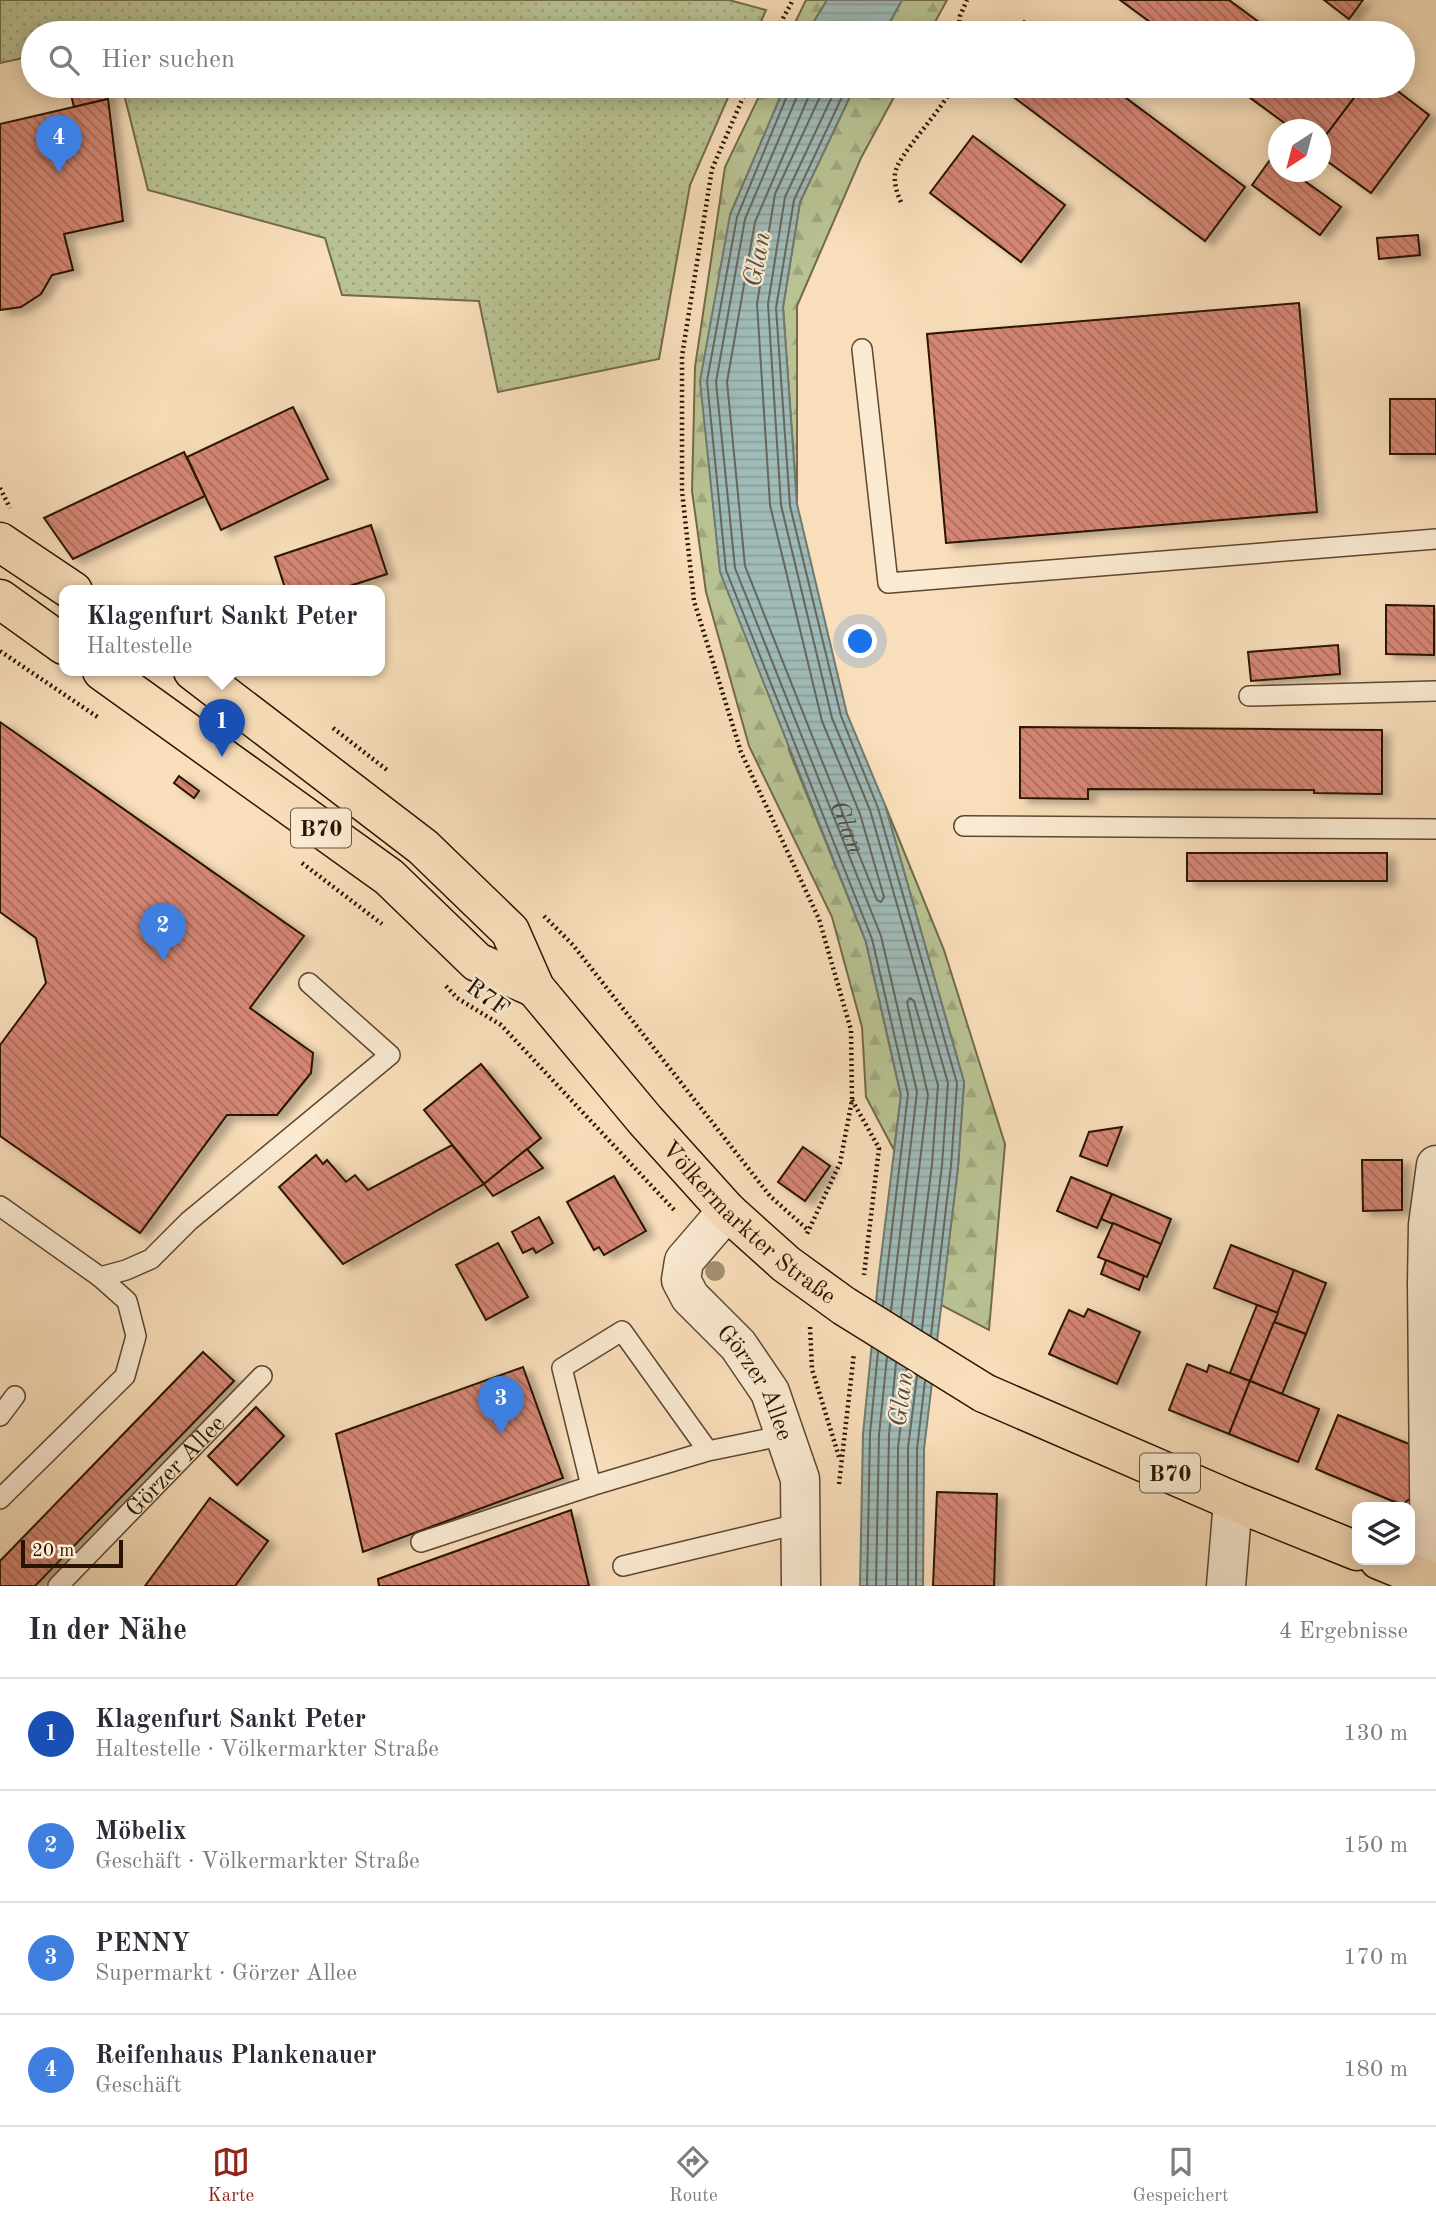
<!DOCTYPE html>
<html lang="de">
<head>
<meta charset="utf-8">
<style>
	:root { --surface:#fff; --page:#f2f2f3; --text:#2b2b33; --muted:#7c7c81; --line:#e1e1e2; --accent:#8f2418 }
	body { margin:0; font-family:"Old Standard TT",serif; background:var(--page); color:var(--text) }
	.controls { position:absolute; right:21px; bottom:21px; display:grid; overflow:hidden; border-radius:14px; box-shadow:0 4px 18px #0003 }
	.controls button { width:63px; height:63px; display:grid; place-items:center; padding:0; border:0; border-bottom:2px solid var(--line); background:var(--surface); color:var(--text); font:35px sans-serif }
	.compass { position:absolute; left:1268px; top:119px; width:63px; height:63px; border-radius:50%; background:var(--surface); box-shadow:0 4px 18px #0003; rotate:216deg }
	.scale { position:absolute; left:21px; bottom:18px; width:102px; box-sizing:border-box; padding-left:7px; border:4px solid #2a1302; border-top:0; font-size:19px; line-height:24px; white-space:nowrap; color:#2a1302; -webkit-text-stroke:5px #faead2; paint-order:stroke }
	.you { position:absolute; left:861px; top:642px; width:24px; height:24px; margin:-18px; border:5px solid #fff; border-radius:50%; background:#1a73e8; box-shadow:0 0 0 10px #1a73e833 }
	.badge { display:grid; place-items:center; width:46px; height:46px; border-radius:50%; background:var(--accent); color:#fff; font-size:23px; font-weight:700 }
	.pin { position:absolute; translate:-50% -58px; filter:drop-shadow(0 2px 4px #0008) }
	.pin::after { content:''; position:absolute; top:37px; width:24px; height:21px; background:inherit; clip-path:polygon(0 0,100% 0,50% 100%) }
	.popup { position:absolute; left:59px; top:585px; width:326px; height:91px; box-sizing:border-box; display:grid; place-content:center; border-radius:14px; background:var(--surface); filter:drop-shadow(0 2px 5px #0005); font-size:23px; white-space:nowrap; color:var(--muted) }
	.popup b { font-size:26px; color:var(--text) }
	.popup::after { content:''; position:absolute; left:50%; top:100%; margin-left:-14px; border:14px solid transparent; border-top-color:var(--surface) }
	.list { margin:0; padding:0; list-style:none }
	h2 { display:flex; justify-content:space-between; align-items:center; height:91px; margin:0; padding:0 28px; font-size:30px }
	h2 small { font-size:23px; font-weight:400; color:var(--muted) }
	.list li { display:grid; grid-template-columns:46px 1fr auto; gap:21px; align-items:center; box-sizing:border-box; height:112px; padding:0 28px; border-top:2px solid var(--line) }
	.list b { display:block; font-size:26px; white-space:nowrap }
	.list p { margin:0; font-size:23px; white-space:nowrap; color:var(--muted) }
	.list em { font-size:23px; font-style:normal; color:var(--muted) }
	.icon { flex:none; width:38px; height:38px; fill:none; stroke:currentColor; stroke-width:2; stroke-linecap:round; stroke-linejoin:round }
	.map { position:relative; flex:none; width:1436px; height:1586px; overflow:hidden }
	.search { position:absolute; background:var(--surface); box-shadow:0 4px 18px #0003; left:21px; right:21px; top:21px; height:77px; display:flex; align-items:center; gap:18px; box-sizing:border-box; padding:0 24px; border-radius:38px; color:var(--muted); font-size:26px }
	.sheet { height:539px; background:var(--surface) }
	nav { display:flex; justify-content:space-around; align-items:center; box-sizing:border-box; height:98px; border-top:2px solid var(--line); background:var(--surface); font-size:19px; color:var(--muted) }
	nav a { display:grid; justify-items:center; gap:4px }
	nav .on { color:var(--accent) }
	.map>svg:first-child { display:block }
	.grass { fill:url(#grass-dots); stroke:#726a4a; stroke-width:2 }
	.forest { fill:url(#forest-firs); stroke:#726a4a; stroke-width:2 }
	.water { fill:url(#water-rules); stroke:#71786f; stroke-width:2 }
	.lines { fill:none; stroke-linecap:round; stroke-linejoin:round }
	.shore { stroke:#65675d; stroke-width:2 }
	.building { fill:url(#building-back-hatch); stroke:#2a1302; stroke-width:2; filter:url(#shadow) }
	.lane-casing { stroke:#5e4630; stroke-width:22 }
	.street-casing { stroke:#5e4630; stroke-width:41 }
	.primary-casing { stroke:#2a1302; stroke-width:41 }
	.path { stroke:#2a1302; stroke-width:4.5; stroke-dasharray:2 3.5; stroke-linecap:butt }
	.lane { stroke:#faead2; stroke-width:19 }
	.street { stroke:#faead2; stroke-width:38 }
	.primary { stroke:#f8deba; stroke-width:38 }
	.primary-bridge-casing { stroke:#2a1302; stroke-width:41; stroke-linecap:butt }
	.primary-bridge { stroke:#f8deba; stroke-width:38 }
	.tree { fill:#a29071 }
	.labels { text-anchor:middle; stroke-width:5; stroke-linejoin:round; paint-order:stroke }
	.shield { fill:#faead2; stroke:#685440; stroke-width:2 }
	.shield-label { font-size:23px; font-weight:bold; fill:#2a1302 }
	.street-label { font-size:24px; fill:#2a1302; stroke:#faead2 }
	.water-label { font-size:26px; font-style:italic; fill:#534e42; stroke:#faead2 }
</style>
</head>
<body>
<div class="map">
<svg width="1436" height="1586" viewBox="0 0 1436 1586">
	<defs>
		<pattern id="grass-dots" width="8" height="8" patternUnits="userSpaceOnUse" patternTransform="scale(1.75)"><rect width="8" height="8" fill="#b9c293"/><path d="M2 2h.1M6 6h.1" fill="none" stroke="#9fa67d" stroke-width="1.8" stroke-linecap="round"/></pattern>
		<pattern id="forest-firs" width="22" height="20" patternUnits="userSpaceOnUse" patternTransform="scale(1.75)"><rect width="22" height="20" fill="#b9c293"/><path d="M5 1l3.5 6h-7zM16 11l3.5 6h-7z" fill="#9fa67d"/></pattern>
		<pattern id="water-rules" width="6" height="5" patternUnits="userSpaceOnUse" patternTransform="scale(1.75)"><rect width="6" height="5" fill="#a0bbb8"/><path d="M0 2.5h6" fill="none" stroke="#8aa09d"/></pattern>
		<pattern id="building-back-hatch" width="6" height="6" patternUnits="userSpaceOnUse" patternTransform="scale(1.75)"><rect width="6" height="6" fill="#d58674"/><path d="M-1 5l2 2M0 0l6 6M5-1l2 2" fill="none" stroke="#ad6c5d"/></pattern>
		<filter id="shadow"><feDropShadow dx="8" dy="4.5" stdDeviation="3.5" flood-color="#0004"/></filter>
	</defs>
	<rect width="100%" height="100%" fill="#f8deba"/>
	<filter id="stains"><feTurbulence type="fractalNoise" baseFrequency=".00286" numOctaves="4"/><feColorMatrix values="0 0 0 0 .2 0 0 0 0 .09 0 0 0 0 .02 0 0 0 .5 -.17"/></filter>
	<radialGradient id="worn" r=".72"><stop offset=".6" stop-color="#630" stop-opacity="0"/><stop offset="1" stop-color="#630" stop-opacity=".3"/></radialGradient>
	<g class="grass">
		<path d="M0 0H729L766 10 756 33H33V56L0 63Z"/>
		<path d="M122 86H733L690 185 659 359 498 392 479 301 342 295 325 238 148 190Z"/>
	</g>
	<g class="forest">
		<path d="M806 0H827L807 33H790Z"/>
		<path d="M902 0H947L929 33H884Z"/>
		<path d="M764 86H785L730 215 789 750 866 942 901 1096 894 1150 866 1097 862 1027 832 917 749 746 706 592 692 491 695 367 725 167Z"/>
		<path d="M855 86H900L861 158 797 306V504L783 307 800 202Z"/>
		<path d="M885 805 944 950 1005 1144 989 1330 941 1305 958 1167 964 1082Z"/>
	</g>
	<g class="water">
		<path d="M827 0H902L884 33H807Z"/>
		<path d="M785 86H855L800 202 783 307 797 504 847 714 885 805 964 1082 958 1167 924 1449 923 1586H860L863 1434 878 1282 901 1095 866 942 720 572 700 381 730 215Z"/>
	</g>
	<g class="lines">
		<g class="shore">
			<path d="M791 86 737 217 707 381 726 570 872 939 908 1094 883 1305"/>
			<path d="M799 86 798 94 745 219 716 382 735 568 881 936 917 1092 891 1311"/>
			<path id="s1" d="M810 86 808 98 755 222 727 382 745 566 877 900 881 902 884 897 860 814 822 721 770 505 757 304 775 194 825 86"/>
			<path d="M837 86 785 197 768 304 781 505 832 718 870 810 948 1083 942 1165 922 1330"/>
			<path d="M847 86 794 200 776 308 790 506 841 716 878 808 957 1083 951 1166 931 1335"/>
			<path d="M901 1317 928 1095 907 1002 910 998 914 1001 938 1085 932 1164 912 1324"/>
			<path d="M867 1586 870 1434 878 1352"/>
			<path d="M876 1586 879 1435 887 1357"/>
			<path d="M886 1586 889 1435 896 1363"/>
			<path d="M897 1586 898 1448 907 1370"/>
			<path d="M908 1586V1448L917 1376"/>
			<path d="M916 1586 917 1449 925 1381"/>
		</g>
	</g>
	<g class="building">
		<path d="M1120 0H1229L1260 23 1252 33H1165Z"/>
		<path d="M1324 0H1363L1349 19Z"/>
		<path d="M1024 21 1040 33H1014Z"/>
		<path d="M69 86H107L108 99 74 107Z"/>
		<path d="M999 86H1110L1245 187 1205 241Z"/>
		<path d="M1258 86H1346L1357 94 1320 143V130H1294L1249 97Z"/>
		<path d="M1363 86H1391L1429 115 1371 193 1320 156V143Z"/>
		<path d="M108 99 123 221 64 234 73 270 52 275 41 294 21 307 0 310V124Z"/>
		<path d="M973 136 1065 205 1021 262 930 193Z"/>
		<path d="M1272 157 1278 161V172H1292L1341 207 1320 235 1252 185Z"/>
		<path d="M1418 235 1420 255 1379 259 1377 238Z"/>
		<path d="M1299 303 1317 512 946 543 927 334Z"/>
		<rect x="1390" y="399" width="46" height="55"/>
		<path d="M293 407 328 479 221 530 187 457Z"/>
		<path d="M184 452 205 496 73 559 44 518Z"/>
		<path d="M371 525 387 574 334 591H286L275 557Z"/>
		<path d="M1386 605 1434 606V655L1386 654Z"/>
		<path d="M1338 645 1340 674 1251 681 1248 652Z"/>
		<path d="M0 722 304 936 250 1008 313 1053 311 1073 277 1115H227L140 1233 0 1136V1045L46 983 36 938 0 912Z"/>
		<path d="M1020 727 1382 730V794L1314 793V790L1088 789V799L1020 798Z"/>
		<path d="M179 776 199 791 194 798 174 783Z"/>
		<rect x="1187" y="853" width="200" height="28"/>
		<path d="M481 1064 541 1138 484 1184 424 1110Z"/>
		<path d="M1122 1127 1107 1166 1080 1156 1089 1132Z"/>
		<path d="M452 1145 484 1184 343 1264 279 1187 316 1155 323 1164 327 1160 346 1182 355 1175 368 1190Z"/>
		<path d="M803 1147 830 1166 805 1201 778 1182Z"/>
		<path d="M527 1149 543 1168 493 1196 484 1184Z"/>
		<path d="M1362 1160H1402V1210L1363 1211Z"/>
		<path d="M614 1176 646 1231 604 1255 599 1247 594 1250 567 1202Z"/>
		<path d="M1071 1177 1112 1194 1097 1228 1057 1211Z"/>
		<path d="M1112 1194 1171 1219 1161 1244 1101 1219Z"/>
		<path d="M539 1217 553 1243 536 1253 533 1248 523 1253 512 1232Z"/>
		<path d="M1113 1223 1161 1244 1147 1277 1098 1257Z"/>
		<path d="M498 1243 528 1297 486 1320 456 1265Z"/>
		<path d="M1231 1245 1294 1270 1278 1313 1214 1288Z"/>
		<path d="M1106 1260 1144 1276 1139 1290 1101 1274Z"/>
		<path d="M1294 1270 1326 1283 1306 1334 1274 1322Z"/>
		<path d="M1257 1305 1278 1313 1250 1381 1230 1373Z"/>
		<path d="M1088 1309 1140 1332 1117 1384 1049 1354 1069 1310 1084 1317Z"/>
		<path d="M1274 1322 1306 1334 1282 1394 1250 1381Z"/>
		<path d="M203 1352 234 1381 35 1586H0V1561Z"/>
		<path d="M1187 1364 1207 1372 1209 1365 1250 1381 1229 1434 1169 1410Z"/>
		<path d="M523 1367 563 1478 363 1552 336 1434Z"/>
		<path d="M1250 1381 1319 1409 1298 1462 1229 1434Z"/>
		<path d="M256 1407 284 1436 237 1485 208 1456Z"/>
		<path d="M1338 1415 1409 1444 1412 1497 1402 1505 1316 1469Z"/>
		<path d="M937 1492 997 1494 994 1586H933Z"/>
		<path d="M210 1498 268 1541 235 1586H145Z"/>
		<path d="M571 1510 589 1586H379L378 1579Z"/>
	</g>
	<g class="lines">
		<defs>
			<g id="lane">
				<path d="M862 349 888 583 1436 539"/>
				<path d="M1249 696 1436 691"/>
				<path d="M964 826 1436 829"/>
				<path d="M0 1206 100 1277 126 1270 151 1259 189 1221 390 1055 309 983"/>
				<path d="M0 1416 15 1396"/>
				<path d="M708 1451 622 1331 562 1368 591 1486 708 1451 786 1435"/>
				<path d="M0 1499 125 1376 136 1336 127 1301 100 1277"/>
				<path d="M421 1542 591 1486"/>
				<path d="M623 1566 802 1523"/>
				<path id="s2" d="M58 1586 262 1376"/>
			</g>
			<g id="street">
				<path id="s3" d="M727 1211 684 1261 681 1280 690 1297 738 1345 770 1392 800 1479 801 1586"/>
				<path d="M1430 1580 1427 1283 1428 1225 1436 1165"/>
				<path d="M1226 1586 1233 1501"/>
			</g>
			<g id="primary">
				<path d="M0 542 73 591"/>
				<path d="M0 599 64 645"/>
				<path d="M102 671 389 877 477 962 535 988"/>
				<path id="s4" d="M193 671 423 847 510 931 535 988 645 1120 727 1211 786 1264 844 1306"/>
				<path d="M984 1393 1233 1501 1357 1551"/>
				<path d="M1379 1560 1436 1583"/>
			</g>
		</defs>
		<use href="#lane" class="lane-casing"/>
		<use href="#street" class="street-casing"/>
		<use href="#primary" class="primary-casing"/>
		<g class="path">
			<path d="M775 33 793 0"/>
			<path d="M958 33 960 16 967 0"/>
			<path d="M748 86 712 169 682 356V491L694 601 741 752 819 919 851 1030 852 1100 840 1163 807 1234"/>
			<path d="M901 202C897 193 894 184 895 174 897 155 943 110 953 86"/>
			<path d="M0 488 10 508"/>
			<path d="M0 651 99 718"/>
			<path d="M333 728 387 770"/>
			<path d="M302 863 382 924"/>
			<path d="M544 916 573 945 770 1196 809 1231"/>
			<path d="M446 986 457 998 501 1025 676 1212"/>
			<path d="M852 1100 879 1148 864 1275"/>
			<path d="M810 1327 812 1369 839 1457"/>
			<path d="M839 1484 854 1353"/>
		</g>
		<use href="#lane" class="lane"/>
		<use href="#street" class="street"/>
		<use href="#primary" class="primary"/>
		<defs>
			<path id="primary-bridge" d="M844 1306 984 1393"/>
		</defs>
		<use href="#primary-bridge" class="primary-bridge-casing"/>
		<use href="#primary-bridge" class="primary-bridge"/>
	</g>
	<circle class="tree" cx="715" cy="1271" r="10"/>
	<g class="labels">
		<g class="shield">
			<rect x="291" y="808.5" width="60" height="39" rx="5"/>
			<rect x="1140" y="1453.5" width="60" height="39" rx="5"/>
		</g>
		<g class="shield-label">
			<text x="321" y="836">B70</text>
			<text x="1170" y="1481">B70</text>
		</g>
		<g class="street-label">
			<text transform="translate(488 997) rotate(36)" y="8">R7F</text>
			<text dy="8" stroke="none"><textPath href="#s4" startOffset="791">Völkermarkter Straße</textPath></text>
			<text dy="8" stroke="none"><textPath href="#s3" startOffset="214">Görzer Allee</textPath></text>
			<text dy="8" stroke="none"><textPath href="#s2" startOffset="168">Görzer Allee</textPath></text>
		</g>
		<g class="water-label">
			<text transform="translate(756 259) rotate(-79)" y="9">Glan</text>
			<text dy="9" stroke="none"><textPath href="#s1" startOffset="775">Glan</textPath></text>
			<text transform="translate(900 1399) rotate(-82)" y="9">Glan</text>
		</g>
	</g>
	<rect width="100%" height="100%" filter="url(#stains)"/>
	<rect width="100%" height="100%" fill="url(#worn)"/>
</svg>
<div class="controls">
<button><svg class="icon" aria-label="layers" viewBox="0 0 24 24"><path d="M12 4l9 5-9 5-9-5zM3 14l9 5 9-5"/></svg></button>
</div>
<svg class="compass" viewBox="-18 -18 36 36"><path d="M0-13l5 13h-10z" fill="#e53935"/><path d="M0 13l5-13h-10z" fill="#7c7c81"/></svg>
<div class="scale">20 m</div>
<div class="you"></div>
<div class="pin badge" style="left:222px;top:757px;background:#1a4fb4">1</div>
<div class="popup"><b>Klagenfurt Sankt Peter</b>Haltestelle</div>
<div class="pin badge" style="left:163px;top:961px;background:#3f7fe0">2</div>
<div class="pin badge" style="left:501px;top:1434px;background:#3f7fe0">3</div>
<div class="pin badge" style="left:59px;top:173px;background:#3f7fe0">4</div>
<div class="search"><svg class="icon" aria-label="search" viewBox="0 0 24 24"><circle cx="10" cy="10" r="6"/><path d="M15 15l6 6"/></svg>Hier suchen</div>
</div>
<section class="sheet">
<h2>In der Nähe<small>4 Ergebnisse</small></h2>
<ul class="list">
<li><span class="badge" style="background:#1a4fb4">1</span><div><b>Klagenfurt Sankt Peter</b><p>Haltestelle · Völkermarkter Straße</p></div><em>130 m</em></li>
<li><span class="badge" style="background:#3f7fe0">2</span><div><b>Möbelix</b><p>Geschäft · Völkermarkter Straße</p></div><em>150 m</em></li>
<li><span class="badge" style="background:#3f7fe0">3</span><div><b>PENNY</b><p>Supermarkt · Görzer Allee</p></div><em>170 m</em></li>
<li><span class="badge" style="background:#3f7fe0">4</span><div><b>Reifenhaus Plankenauer</b><p>Geschäft</p></div><em>180 m</em></li>
</ul>
</section>
<nav>
<a class="on"><svg class="icon" aria-label="map" viewBox="0 0 24 24"><path d="M3 6l6-2 6 2 6-2v14l-6 2-6-2-6 2zM9 4v14M15 6v14"/></svg>Karte</a>
<a><svg class="icon" aria-label="directions" viewBox="0 0 24 24"><path d="M12 3l9 9-9 9-9-9zM9 14v-3h6M13 9l2 2-2 2"/></svg>Route</a>
<a><svg class="icon" aria-label="saved" viewBox="0 0 24 24"><path d="M7 4h10v16l-5-4-5 4z"/></svg>Gespeichert</a>
</nav>
</body>
</html>
